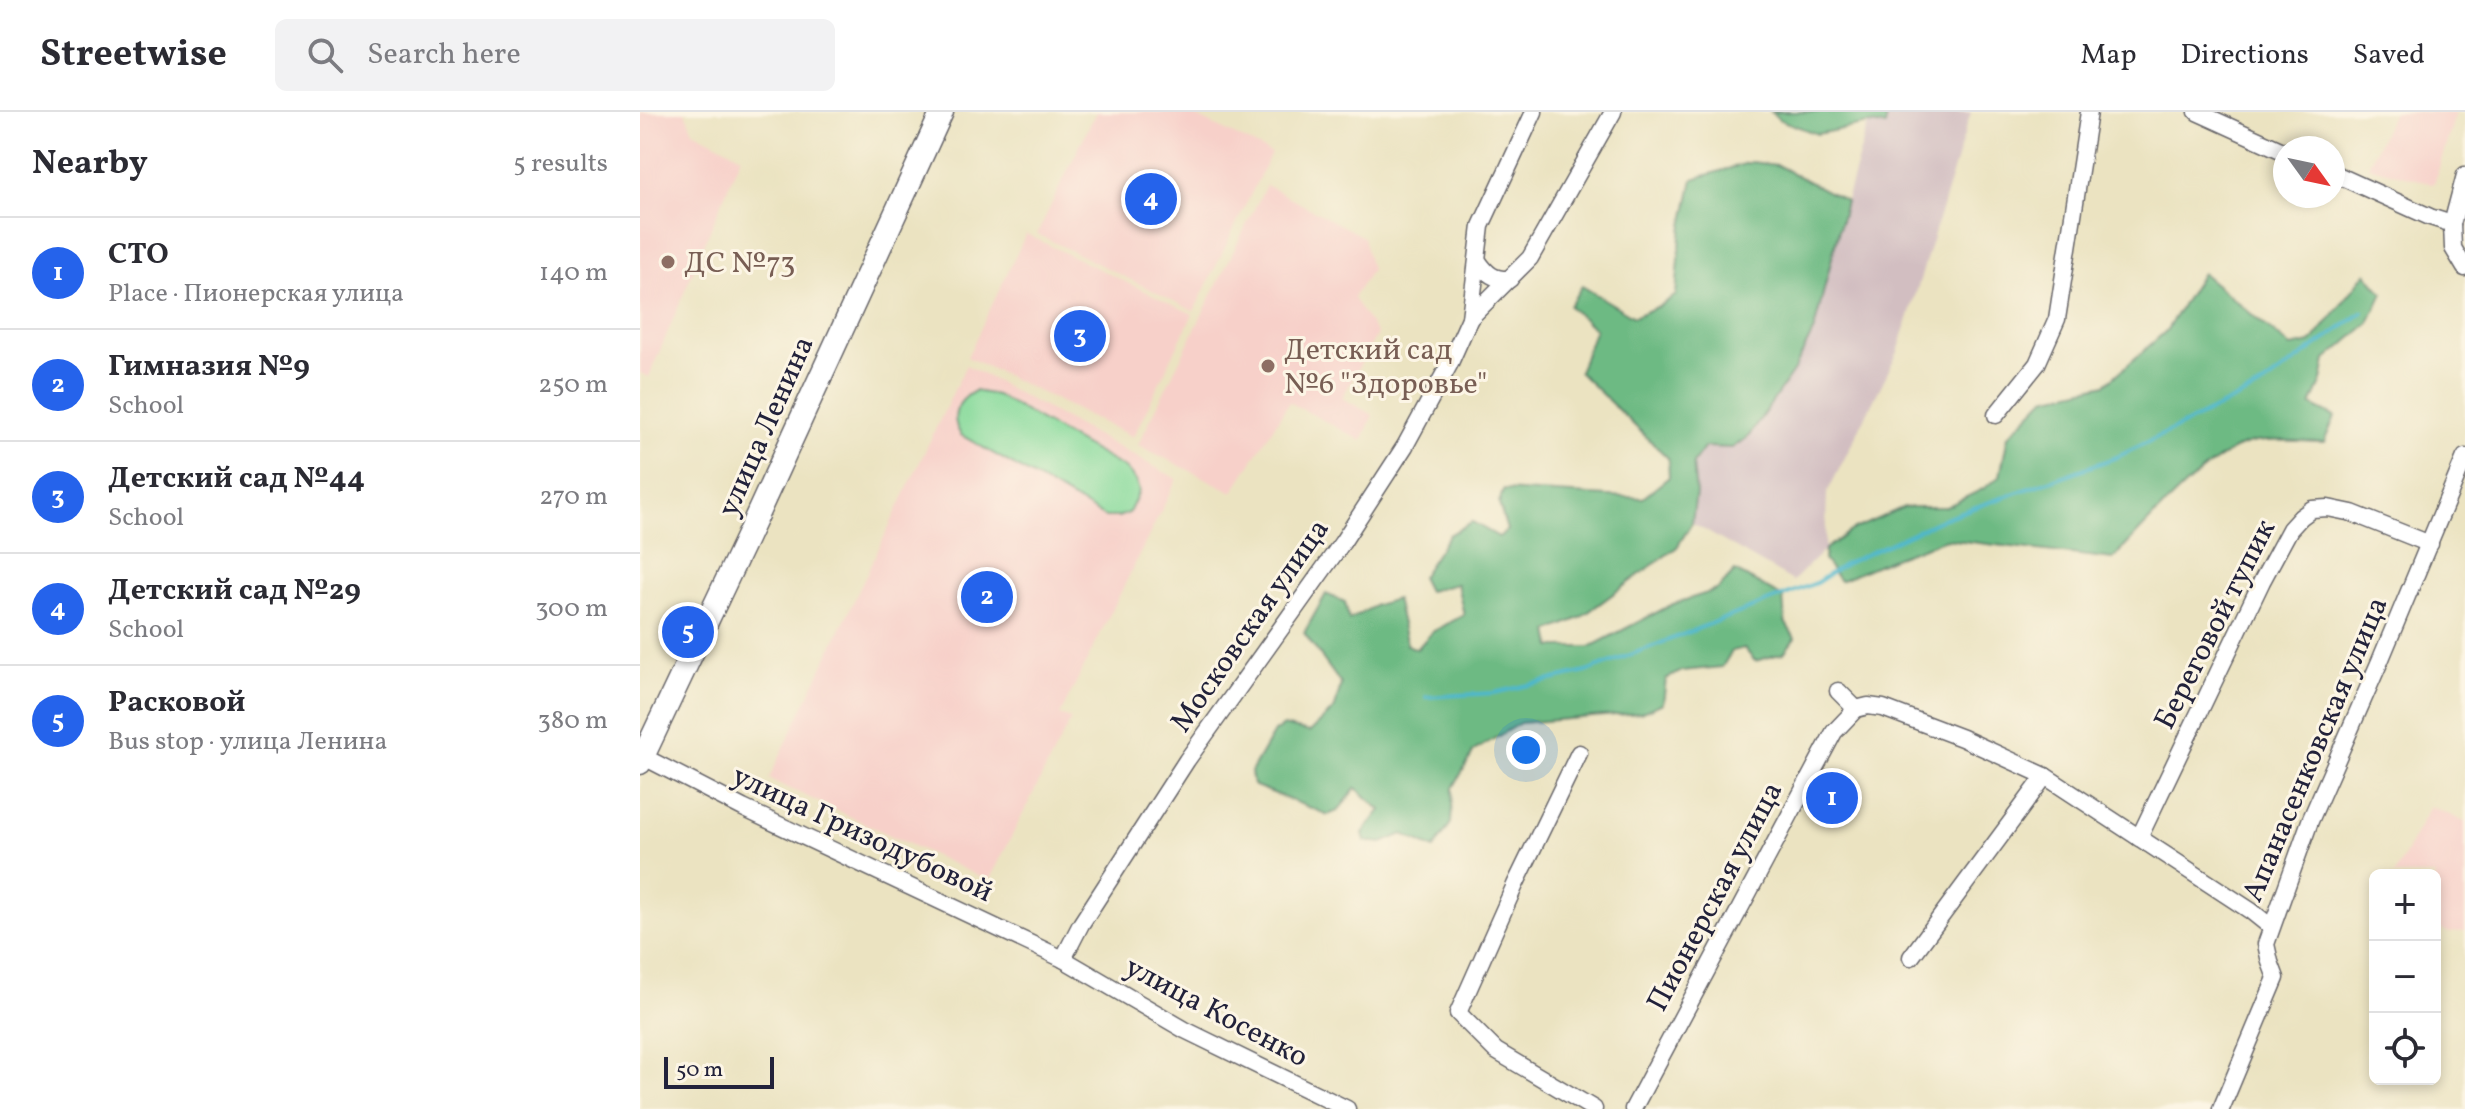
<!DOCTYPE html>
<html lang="en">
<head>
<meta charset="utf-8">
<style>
	:root { --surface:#fff; --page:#f2f2f3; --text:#2b2b33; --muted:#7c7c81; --line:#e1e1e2; --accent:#2563eb }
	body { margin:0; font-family:Vollkorn,serif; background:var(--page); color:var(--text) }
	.controls { position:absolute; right:24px; bottom:24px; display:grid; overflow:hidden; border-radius:12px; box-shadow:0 4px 12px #0003 }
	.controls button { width:72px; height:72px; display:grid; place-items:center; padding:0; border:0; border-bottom:2px solid var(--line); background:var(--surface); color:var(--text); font:40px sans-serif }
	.compass { position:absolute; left:1633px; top:24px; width:72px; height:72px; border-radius:50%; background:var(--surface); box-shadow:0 4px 12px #0003; rotate:123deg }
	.scale { position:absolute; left:24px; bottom:20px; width:110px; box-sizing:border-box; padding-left:8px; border:4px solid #22223b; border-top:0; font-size:22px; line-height:28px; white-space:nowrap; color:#22223b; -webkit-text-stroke:6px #fcf5e5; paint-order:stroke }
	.you { position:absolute; left:886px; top:638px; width:28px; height:28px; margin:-20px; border:6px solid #fff; border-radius:50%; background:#1a73e8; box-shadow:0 0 0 12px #1a73e833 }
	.badge { display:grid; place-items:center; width:52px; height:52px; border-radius:50%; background:var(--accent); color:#fff; font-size:26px; font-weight:700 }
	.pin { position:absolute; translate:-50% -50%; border:4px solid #fff; box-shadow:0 2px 8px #0006 }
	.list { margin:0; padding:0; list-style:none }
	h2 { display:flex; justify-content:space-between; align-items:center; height:104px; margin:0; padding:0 32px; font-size:34px }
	h2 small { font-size:26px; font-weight:400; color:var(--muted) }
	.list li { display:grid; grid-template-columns:52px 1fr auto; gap:24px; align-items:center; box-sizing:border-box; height:112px; padding:0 32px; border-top:2px solid var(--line) }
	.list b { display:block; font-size:30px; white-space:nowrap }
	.list p { margin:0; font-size:26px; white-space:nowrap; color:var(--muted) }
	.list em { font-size:26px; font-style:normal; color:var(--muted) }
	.icon { flex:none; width:44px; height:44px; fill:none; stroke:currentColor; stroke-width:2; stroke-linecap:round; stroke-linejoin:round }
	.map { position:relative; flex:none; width:1825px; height:997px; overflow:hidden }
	header { display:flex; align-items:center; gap:48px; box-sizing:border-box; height:112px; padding:0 40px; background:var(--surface); border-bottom:2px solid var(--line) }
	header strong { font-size:38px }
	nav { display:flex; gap:44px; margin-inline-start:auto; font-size:28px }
	.search { width:560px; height:72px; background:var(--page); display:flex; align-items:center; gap:20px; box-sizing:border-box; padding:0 28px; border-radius:12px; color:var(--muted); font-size:30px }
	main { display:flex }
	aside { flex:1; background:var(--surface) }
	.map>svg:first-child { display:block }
	.built { fill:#f7d0c9 }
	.industrial { fill:#d2bec1 }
	.green { fill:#87da9b; stroke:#547e6b; stroke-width:2 }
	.forest { fill:#6dba83; stroke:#486e5f; stroke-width:2 }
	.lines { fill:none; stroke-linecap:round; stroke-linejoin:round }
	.stream { stroke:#4eb7cc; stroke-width:4 }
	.street-casing { stroke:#68666a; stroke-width:19 }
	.secondary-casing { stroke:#68666a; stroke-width:25 }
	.street { stroke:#fff; stroke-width:16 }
	.secondary { stroke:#fff; stroke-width:22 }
	.education-dot { fill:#8d6e63; stroke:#fcf5e5; stroke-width:3 }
	.labels { text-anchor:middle; stroke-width:6; stroke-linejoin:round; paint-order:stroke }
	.education-label { font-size:30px; fill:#785e54; stroke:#fcf5e5; text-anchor:start }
	.street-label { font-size:30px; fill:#22223b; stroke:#fcf5e5 }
</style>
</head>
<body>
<header>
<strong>Streetwise</strong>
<div class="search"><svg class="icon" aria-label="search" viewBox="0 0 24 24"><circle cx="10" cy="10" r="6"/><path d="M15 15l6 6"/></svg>Search here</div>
<nav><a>Map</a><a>Directions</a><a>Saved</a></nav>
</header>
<main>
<aside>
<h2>Nearby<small>5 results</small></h2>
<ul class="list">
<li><span class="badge">1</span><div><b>СТО</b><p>Place · Пионерская улица</p></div><em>140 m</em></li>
<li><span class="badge">2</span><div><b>Гимназия №9</b><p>School</p></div><em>250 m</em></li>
<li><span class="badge">3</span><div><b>Детский сад №44</b><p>School</p></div><em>270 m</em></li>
<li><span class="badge">4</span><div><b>Детский сад №29</b><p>School</p></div><em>300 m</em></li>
<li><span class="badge">5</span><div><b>Расковой</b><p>Bus stop · улица Ленина</p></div><em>380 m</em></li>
</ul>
</aside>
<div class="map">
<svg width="1825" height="997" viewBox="0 0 1825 997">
	<rect width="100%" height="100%" fill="#fcf5e5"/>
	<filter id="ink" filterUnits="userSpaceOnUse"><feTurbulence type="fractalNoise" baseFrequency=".0125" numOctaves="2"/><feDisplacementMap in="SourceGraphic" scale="16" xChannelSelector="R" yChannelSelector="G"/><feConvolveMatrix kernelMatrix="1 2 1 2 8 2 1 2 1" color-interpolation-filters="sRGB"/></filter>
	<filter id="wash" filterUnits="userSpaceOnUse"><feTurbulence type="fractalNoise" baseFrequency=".006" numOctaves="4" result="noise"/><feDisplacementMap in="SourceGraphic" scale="32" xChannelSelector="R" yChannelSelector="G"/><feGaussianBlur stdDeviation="1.8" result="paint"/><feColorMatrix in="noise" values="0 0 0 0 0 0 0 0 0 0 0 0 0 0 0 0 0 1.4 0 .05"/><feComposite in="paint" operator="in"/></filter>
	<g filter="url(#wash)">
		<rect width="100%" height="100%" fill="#ebe3c1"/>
		<g class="built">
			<path d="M0 0H45L53 19 101 44 9 265 0 261Z"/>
			<path d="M456 0H547L631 41 554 199 397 122Z"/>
			<path d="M1753 0H1816L1794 72 1728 54Z"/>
			<path d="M626 73 723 125 731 158 713 186 737 222 702 286 733 303 722 329 649 290 593 380 498 333Z"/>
			<path d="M386 122 553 202 493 325 327 245Z"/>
			<path d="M326 253 537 367 420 603 431 607 349 769 129 667Z"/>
			<path d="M1790 694 1825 710V819L1810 821 1795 814V763H1754Z"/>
		</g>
		<path class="industrial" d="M1248 0H1331L1258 240 1187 381 1185 437 1153 469 1052 411 1056 381 1053 351 1065 335 1092 336 1154 258 1174 218 1198 117 1228 12 1244 14Z"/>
		<path class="green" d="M335 279 356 283 486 357 496 369 499 379 489 401 478 405H465L321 323C309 305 317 288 335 279Z"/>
		<g class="forest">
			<path d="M1131 0H1248L1245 14 1228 12 1177 22 1140 8Z"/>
			<path d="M1111 50 1137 53 1206 89 1174 218 1154 258 1108 325 1092 336 1065 335 1053 351 1056 381 1052 411 1037 435 940 506 909 519 912 535H950L1033 492 1077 478 1095 459 1143 485 1145 510 1155 526 1144 541 1115 549 1104 536 1092 539 1082 555 1042 559 1026 567 1023 591 1000 601 880 611 834 639 813 676 811 711 794 737 763 722 742 731 725 729 723 721 741 698 716 676 698 699 688 703 613 673 611 660 634 620 643 614 670 620 695 596 701 572 664 521 686 482 705 490 709 508 736 493 756 487 767 533 777 537 792 520 824 503 817 472 788 479 781 465 809 423 832 410 859 425 867 418 859 392 863 378 1003 386 1029 365 1028 346 939 260 955 217 929 194 942 174 994 205 1021 193 1036 183 1041 123 1053 67Z"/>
			<path d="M1562 161 1651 235 1671 231 1726 161 1743 181 1729 211 1686 248 1682 269 1671 293 1695 305 1684 330C1662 330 1637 326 1616 330 1571 336 1505 415 1473 447L1306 427 1251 447 1200 469 1184 448 1185 437 1212 418 1264 395H1306L1343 377 1360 364 1368 324 1405 286 1466 272 1526 219Z"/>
		</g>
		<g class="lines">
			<path class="stream" d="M786 585 854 581 946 560 1176 471 1205 452 1305 406 1477 345 1620 275 1723 200"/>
		</g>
	</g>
	<g filter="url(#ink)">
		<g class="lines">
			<defs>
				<g id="street">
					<path d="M1557 0 1645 40"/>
					<path d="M1693 61 1790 105 1812 112 1813 136 1825 156"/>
					<path d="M1812 112 1825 63"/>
					<path d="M838 149C847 162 854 168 870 167"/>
					<path d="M830 206 890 146 973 0"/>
					<path d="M1356 303 1397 252 1417 207 1449 0"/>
					<path d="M1198 579 1216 597"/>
					<path d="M939 641 875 773 818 901 856 939 954 997"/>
					<path d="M0 643 103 696 423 847 545 918 707 997"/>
					<path d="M1499 726 1622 469 1650 417 1661 405 1672 397 1688 396 1712 401 1790 432"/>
					<path d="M1271 845 1405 664"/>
					<path d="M423 847 441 812 547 648 702 431 765 334 809 253 830 206 841 114 894 0"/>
					<path d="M993 997 1194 620 1216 597 1228 594 1243 596 1322 626 1405 664 1611 799 1631 815"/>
					<path d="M1581 997 1636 866 1630 850 1626 832 1670 709 1740 549 1825 345"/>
				</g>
				<path id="secondary" d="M0 651 106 427 302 0"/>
			</defs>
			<use href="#street" class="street-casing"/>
			<use href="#secondary" class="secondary-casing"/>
			<use href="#street" class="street"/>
			<use href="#secondary" class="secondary"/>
		</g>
	</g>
	<g class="education-dot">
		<circle cx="28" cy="150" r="8"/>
		<circle cx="628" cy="254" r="8"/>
	</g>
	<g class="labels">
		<g class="education-label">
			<text x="44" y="160">ДС №73</text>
			<text x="644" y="247">Детский сад<tspan x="644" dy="34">№6 "Здоровье"</tspan></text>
		</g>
		<g class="street-label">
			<text transform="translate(125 314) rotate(-66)" y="10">улица Ленина</text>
			<text transform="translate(1574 512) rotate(-63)" y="10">Береговой тупик</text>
			<text transform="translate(609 513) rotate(-55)" y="10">Московская улица</text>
			<text transform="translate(1674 637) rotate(-67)" y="10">Апанасенковская улица</text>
			<text transform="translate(223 721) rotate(25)" y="10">улица Гризодубовой</text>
			<text transform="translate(1074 784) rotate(-62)" y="10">Пионерская улица</text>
			<text transform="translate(577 899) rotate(28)" y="10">улица Косенко</text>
		</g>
	</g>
</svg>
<div class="controls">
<button>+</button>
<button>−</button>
<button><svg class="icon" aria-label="locate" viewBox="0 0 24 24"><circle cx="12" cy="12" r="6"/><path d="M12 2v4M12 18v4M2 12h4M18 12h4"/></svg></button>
</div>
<svg class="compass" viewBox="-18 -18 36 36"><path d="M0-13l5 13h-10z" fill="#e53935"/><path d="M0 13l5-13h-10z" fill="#7c7c81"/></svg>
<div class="scale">50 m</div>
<div class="you"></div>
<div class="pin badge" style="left:1192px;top:686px">1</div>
<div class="pin badge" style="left:347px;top:485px">2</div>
<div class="pin badge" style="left:440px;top:224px">3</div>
<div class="pin badge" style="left:511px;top:87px">4</div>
<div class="pin badge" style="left:48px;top:520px">5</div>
</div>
</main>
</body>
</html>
